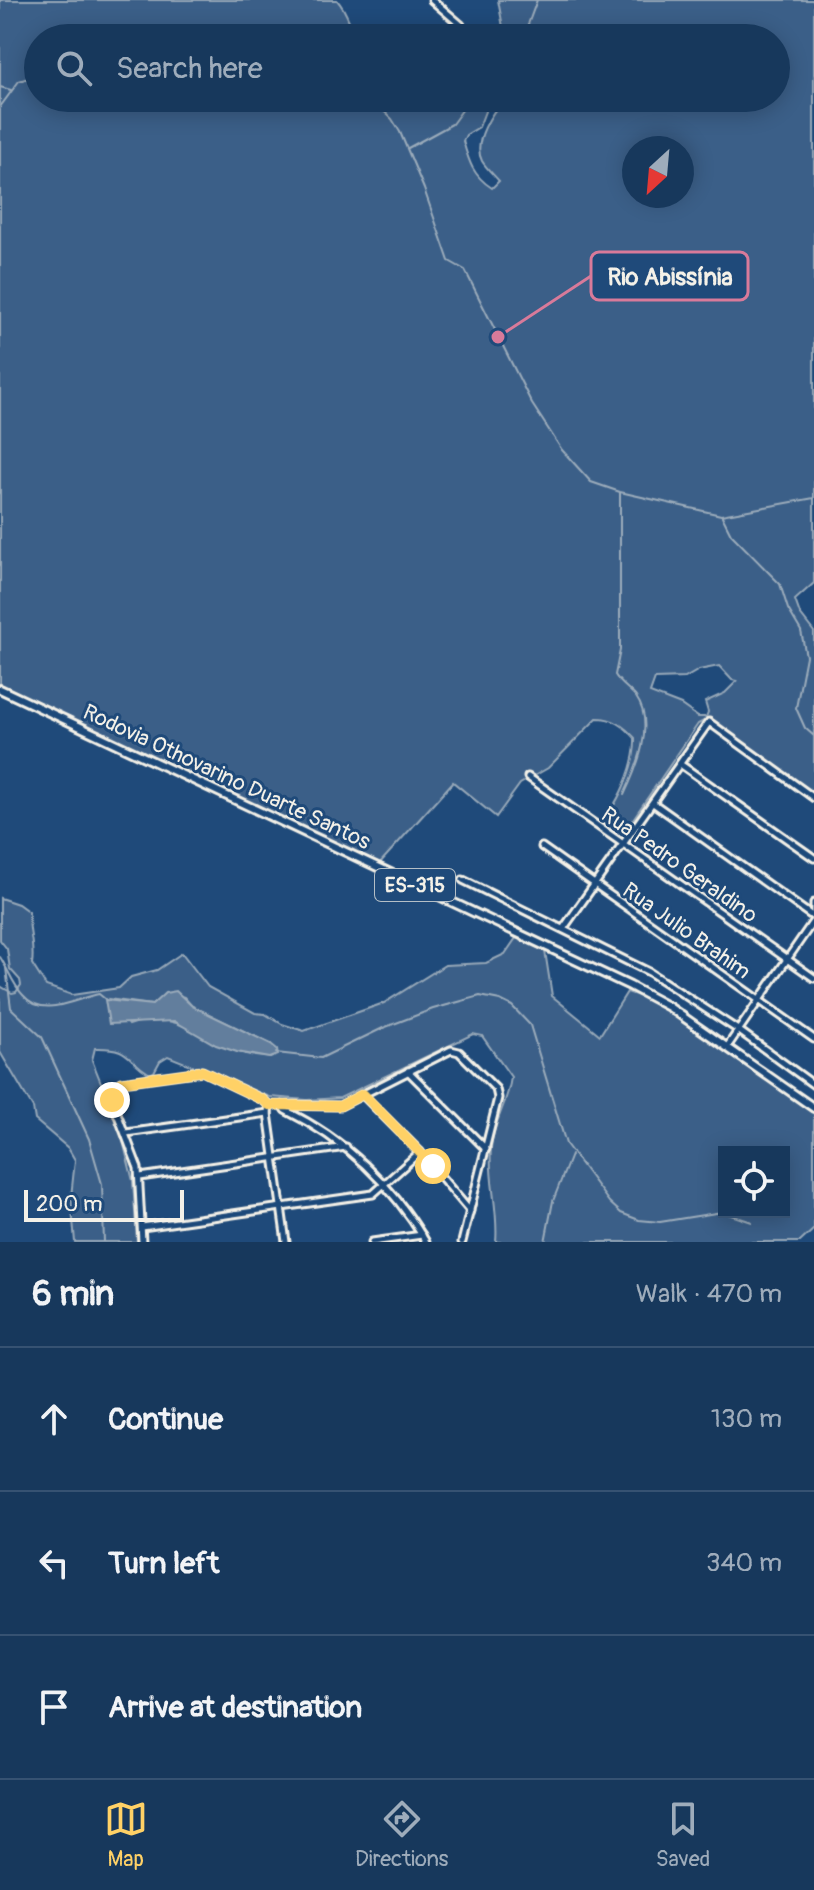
<!DOCTYPE html>
<html lang="en">
<head>
<meta charset="utf-8">
<style>
	:root { --surface:#17385c; --page:#203f62; --text:#f1f3f6; --muted:#9eacbb; --line:#365272; --accent:#ffd166 }
	body { margin:0; font-family:Pangolin,sans-serif; background:var(--page); color:var(--text) }
	.controls { position:absolute; right:24px; bottom:24px; display:grid; overflow:hidden; border-radius:0px; box-shadow:0 4px 20px #0003 }
	.controls button { width:72px; height:72px; display:grid; place-items:center; padding:0; border:0; border-bottom:2px solid var(--line); background:var(--surface); color:var(--text); font:40px sans-serif }
	.compass { position:absolute; left:622px; top:136px; width:72px; height:72px; border-radius:50%; background:var(--surface); box-shadow:0 4px 20px #0003; rotate:206deg }
	.scale { position:absolute; left:24px; bottom:20px; width:160px; box-sizing:border-box; padding-left:8px; border:4px solid #f4f1e8; border-top:0; font-size:22px; line-height:28px; white-space:nowrap; color:#f4f1e8; -webkit-text-stroke:6px #1f4a7a; paint-order:stroke }
	.stop { position:absolute; width:24px; height:24px; margin:-18px; border:6px solid #ffd166; border-radius:50%; background:#fff }
	.stop.end { background:#ffd166; border-color:#fff; box-shadow:0 2px 8px #0008 }
	.list { margin:0; padding:0; list-style:none }
	h2 { display:flex; justify-content:space-between; align-items:center; height:104px; margin:0; padding:0 32px; font-size:34px }
	h2 small { font-size:26px; font-weight:400; color:var(--muted) }
	.list li { display:grid; grid-template-columns:52px 1fr auto; gap:24px; align-items:center; box-sizing:border-box; height:144px; padding:0 32px; border-top:2px solid var(--line) }
	.list b { display:block; font-size:30px; white-space:nowrap }
	.list em { font-size:26px; font-style:normal; color:var(--muted) }
	.icon { flex:none; width:44px; height:44px; fill:none; stroke:currentColor; stroke-width:2; stroke-linecap:round; stroke-linejoin:round }
	.map { position:relative; flex:none; width:814px; height:1242px; overflow:hidden }
	.search { position:absolute; background:var(--surface); box-shadow:0 4px 20px #0003; left:24px; right:24px; top:24px; height:88px; display:flex; align-items:center; gap:20px; box-sizing:border-box; padding:0 28px; border-radius:44px; color:var(--muted); font-size:30px }
	.sheet { height:536px; background:var(--surface) }
	nav { display:flex; justify-content:space-around; align-items:center; box-sizing:border-box; height:112px; border-top:2px solid var(--line); background:var(--surface); font-size:22px; color:var(--muted) }
	nav a { display:grid; justify-items:center; gap:4px }
	nav .on { color:var(--accent) }
	.map>svg:first-child { display:block }
	.green { fill:#3a5f88; stroke:#97a8b8; stroke-width:2; fill-rule:evenodd }
	.water { fill:#627e9d; stroke:#9cacbb; stroke-width:2 }
	.lines { fill:none; stroke-linecap:round; stroke-linejoin:round }
	.stream { stroke:#9cacbb; stroke-width:2 }
	.minor-casing { stroke:#f4f1e8; stroke-width:11 }
	.major-casing { stroke:#f4f1e8; stroke-width:12 }
	.minor { stroke:#1f4a7a; stroke-width:5 }
	.major { stroke:#1f4a7a; stroke-width:6 }
	.route { stroke:#ffd166; stroke-width:10 }
	.labels { text-anchor:middle; stroke-width:6; stroke-linejoin:round; paint-order:stroke }
	.shield { fill:#1f4a7a; stroke:#b4bfc7; stroke-width:2 }
	.shield-label { font-size:20px; font-weight:bold; fill:#f4f1e8 }
	.street-label { font-size:22px; fill:#f4f1e8; stroke:#1f4a7a }
	.leader { fill:none; stroke:#d87a9a; stroke-width:3 }
	.callout-dot { fill:#d87a9a; stroke:#1f4a7a; stroke-width:3 }
	.callout { fill:#1f4a7a; stroke:#d87a9a; stroke-width:3 }
	.callout-label { font-size:24px; text-anchor:middle; font-weight:bold; fill:#f4f1e8 }
</style>
</head>
<body>
<div class="map">
<svg width="814" height="1242" viewBox="0 0 814 1242">
	<rect width="100%" height="100%" fill="#1f4a7a"/>
	<filter id="ink" filterUnits="userSpaceOnUse"><feTurbulence type="fractalNoise" baseFrequency=".0125" numOctaves="2"/><feDisplacementMap in="SourceGraphic" scale="16" xChannelSelector="R" yChannelSelector="G"/><feConvolveMatrix kernelMatrix="1 2 1 2 8 2 1 2 1" color-interpolation-filters="sRGB"/></filter>
	<g filter="url(#ink)">
		<g class="green">
			<path d="M0 0H337C348 12 349 25 357 38H38V98H432L437 102H447L452 98H490L479 127 466 135 463 141C469 162 473 176 492 188L499 181C494 175 486 168 482 161 472 142 492 112 505 98H776V38H505L498 0H814V583L795 600 800 614 814 632V795L793 782 709 718 698 724 620 838 597 823C618 810 636 763 635 738 624 726 614 718 597 718L548 768 520 784 496 817 453 782 379 864 0 686ZM634 148H682V196H634ZM719 666 732 680 737 681 725 693 705 702 708 712 706 717H698L681 705 650 693 655 679 685 678 699 670Z"/>
			<path d="M0 898 18 904 29 912C28 931 35 946 32 964L46 986 72 995 119 988 131 977 157 970 182 953 208 987 255 1013 265 1014 282 1024 304 1031 384 1003 445 965 486 963 505 954 516 938 545 951 552 996 600 1035 627 992 645 998 684 1022 814 1113V1229L800 1242H496C499 1210 488 1179 491 1148 493 1121 508 1104 511 1077L482 1036 473 1034 340 1098 307 1100 270 1097 168 1056 160 1061 154 1072 150 1074C124 1058 131 1047 95 1048L92 1060 121 1133 133 1181 137 1242H75L71 1197 75 1160 68 1148 35 1120 33 1108 0 1052V986L12 993 16 992 21 985 20 980 10 969 7 949 0 940ZM166 993 184 997 192 1006 271 1044 270 1058C259 1057 248 1055 238 1052 195 1038 179 1008 129 1025L109 999 152 1005ZM724 1152H784V1212H724Z"/>
		</g>
		<path class="water" d="M176 991 192 1006 271 1044 277 1049 278 1055 270 1058 237 1052 216 1045 174 1021 109 1024 105 1000 152 1005 165 993Z"/>
		<g class="lines">
			<g class="stream">
				<path d="M262 38 283 34 301 38"/>
				<path d="M523 38 537 0"/>
				<path d="M0 87 11 90"/>
				<path d="M370 98 392 119 400 132 424 189 449 261 465 270 532 404 562 450 591 482 620 492 721 515 814 498"/>
				<path d="M0 107 19 81 38 75"/>
				<path d="M408 148 452 124 471 98"/>
				<path d="M620 493V650L615 675C620 684 630 689 636 697 656 724 636 770 624 795"/>
				<path d="M722 516 731 534 780 584 788 609 801 631 806 656 796 708 805 728 814 736"/>
				<path d="M0 957C8 969 13 985 23 995 43 1019 74 999 99 994L105 999"/>
				<path d="M6 968 11 1008 42 1037 89 1139 102 1184 104 1242"/>
				<path d="M276 1053 321 1058 383 1028 433 1009 480 996 500 1000 512 1006 530 1025 566 1144 609 1202 621 1213 639 1220 660 1222 722 1212 752 1222"/>
				<path d="M545 1242 553 1201 571 1155"/>
			</g>
			<defs>
				<g id="minor">
					<path d="M432 0 461 25"/>
					<path d="M680 764 814 858"/>
					<path d="M528 777 814 978"/>
					<path d="M653 803 812 916"/>
					<path d="M542 847 814 1039"/>
					<path d="M463 880 649 972 738 1030 814 1085"/>
					<path d="M814 903V927"/>
					<path d="M563 929 709 722 814 798"/>
					<path d="M727 1047 812 923"/>
					<path d="M408 1071 486 1149"/>
					<path d="M363 1095 420 1152 470 1211"/>
					<path d="M269 1105 268 1113 286 1242"/>
					<path d="M282 1105 285 1110C346 1140 392 1184 426 1242"/>
					<path d="M126 1133 268 1113"/>
					<path d="M140 1177 346 1147"/>
					<path d="M142 1227 373 1194 420 1152"/>
					<path d="M142 1242 138 1168 112 1100 113 1091 122 1082 202 1071 263 1100 269 1105 340 1106 451 1050 459 1052 496 1089 498 1098 462 1242"/>
					<path d="M372 1242 422 1235"/>
				</g>
				<path id="major" d="M0 689 630 986 669 1007 814 1108"/>
			</defs>
			<use href="#minor" class="minor-casing"/>
			<use href="#major" class="major-casing"/>
			<use href="#minor" class="minor"/>
			<use href="#major" class="major"/>
		</g>
	</g>
	<g class="lines" filter="url(#ink)">
		<path class="route" d="M112 1100 115 1088 122 1082 202 1071 263 1100 269 1105 340 1106 363 1094 433 1166"/>
	</g>
	<g class="labels">
		<rect class="shield" x="375" y="869" width="80" height="32" rx="6"/>
		<g class="shield-label">
			<text x="415" y="892">ES-315</text>
		</g>
		<g class="street-label">
			<text transform="translate(227 776) rotate(25)" y="8">Rodovia Othovarino Duarte Santos</text>
			<text transform="translate(680 864) rotate(35)" y="8">Rua Pedro Geraldino</text>
			<text transform="translate(687 930) rotate(35)" y="8">Rua Julio Brahim</text>
		</g>
	</g>
	<path class="leader" d="M498 337L591 276"/>
	<circle class="callout-dot" cx="498" cy="337" r="8"/>
	<rect class="callout" x="591" y="252" width="157" height="48" rx="8"/>
	<g class="callout-label">
		<text x="670" y="285">Rio Abissínia</text>
	</g>
</svg>
<div class="controls">
<button><svg class="icon" aria-label="locate" viewBox="0 0 24 24"><circle cx="12" cy="12" r="6"/><path d="M12 2v4M12 18v4M2 12h4M18 12h4"/></svg></button>
</div>
<svg class="compass" viewBox="-18 -18 36 36"><path d="M0-13l5 13h-10z" fill="#e53935"/><path d="M0 13l5-13h-10z" fill="#9eacbb"/></svg>
<div class="scale">200 m</div>
<div class="stop" style="left:433px;top:1166px"></div>
<div class="stop end" style="left:112px;top:1100px"></div>
<div class="search"><svg class="icon" aria-label="search" viewBox="0 0 24 24"><circle cx="10" cy="10" r="6"/><path d="M15 15l6 6"/></svg>Search here</div>
</div>
<section class="sheet">
<h2>6 min<small>Walk · 470 m</small></h2>
<ul class="list">
<li><svg class="icon" aria-label="ahead" viewBox="0 0 24 24"><path d="M12 20V5M6 11l6-6 6 6"/></svg><div><b>Continue</b></div><em>130 m</em></li>
<li><svg class="icon" aria-label="left" viewBox="0 0 24 24"><path d="M17 20v-9H6M10 6l-5 5 5 5"/></svg><div><b>Turn left</b></div><em>340 m</em></li>
<li><svg class="icon" aria-label="arrive" viewBox="0 0 24 24"><path d="M6 21V4h12l-3 4 3 4H6"/></svg><div><b>Arrive at destination</b></div></li>
</ul>
</section>
<nav>
<a class="on"><svg class="icon" aria-label="map" viewBox="0 0 24 24"><path d="M3 6l6-2 6 2 6-2v14l-6 2-6-2-6 2zM9 4v14M15 6v14"/></svg>Map</a>
<a><svg class="icon" aria-label="directions" viewBox="0 0 24 24"><path d="M12 3l9 9-9 9-9-9zM9 14v-3h6M13 9l2 2-2 2"/></svg>Directions</a>
<a><svg class="icon" aria-label="saved" viewBox="0 0 24 24"><path d="M7 4h10v16l-5-4-5 4z"/></svg>Saved</a>
</nav>
</body>
</html>
